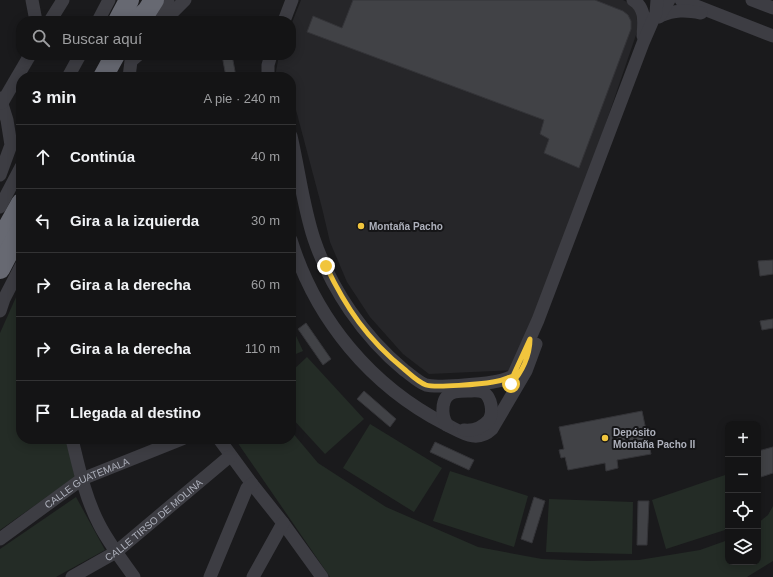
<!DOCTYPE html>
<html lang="es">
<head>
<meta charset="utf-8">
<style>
	:root { --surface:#141415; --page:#212122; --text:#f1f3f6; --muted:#9d9ea0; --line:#333334 }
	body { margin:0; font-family:Helvetica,sans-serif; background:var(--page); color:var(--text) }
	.controls { position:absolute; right:12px; bottom:12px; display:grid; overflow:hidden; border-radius:8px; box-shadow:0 2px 10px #0003 }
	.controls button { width:36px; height:36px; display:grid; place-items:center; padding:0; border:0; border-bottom:1px solid var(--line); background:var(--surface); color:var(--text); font:20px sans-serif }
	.stop { position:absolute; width:12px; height:12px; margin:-9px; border:3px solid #f1c53d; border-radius:50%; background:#fff }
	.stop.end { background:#f1c53d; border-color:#fff; box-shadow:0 1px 4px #0008 }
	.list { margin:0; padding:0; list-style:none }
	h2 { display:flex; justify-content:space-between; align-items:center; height:52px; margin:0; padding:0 16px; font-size:17px }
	h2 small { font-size:13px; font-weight:400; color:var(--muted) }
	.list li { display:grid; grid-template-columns:26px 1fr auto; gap:12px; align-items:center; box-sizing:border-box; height:64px; padding:0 16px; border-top:1px solid var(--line) }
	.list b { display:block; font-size:15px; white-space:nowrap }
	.list em { font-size:13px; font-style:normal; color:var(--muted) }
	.icon { flex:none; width:22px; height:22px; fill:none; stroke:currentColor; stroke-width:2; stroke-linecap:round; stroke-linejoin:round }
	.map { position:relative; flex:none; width:773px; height:577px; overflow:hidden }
	.search { position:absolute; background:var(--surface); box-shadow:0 2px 10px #0003; left:16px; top:16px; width:280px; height:44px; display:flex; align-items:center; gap:10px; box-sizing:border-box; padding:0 14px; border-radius:16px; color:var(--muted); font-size:15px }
	.panel { position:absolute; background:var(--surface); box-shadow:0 2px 10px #0003; left:16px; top:72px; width:280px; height:372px; border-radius:16px }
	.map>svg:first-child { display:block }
	.built { fill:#262629 }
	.green { fill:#242c26 }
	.building { fill:#414246; stroke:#343438 }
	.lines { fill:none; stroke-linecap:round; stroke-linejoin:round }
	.minor { stroke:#3d3d43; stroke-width:13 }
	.highway { stroke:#676972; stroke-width:20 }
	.route { stroke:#f1c53d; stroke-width:5 }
	.poi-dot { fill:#f1c53d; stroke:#151517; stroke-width:1.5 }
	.labels { text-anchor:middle; stroke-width:4; stroke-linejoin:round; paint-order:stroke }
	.poi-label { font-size:10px; font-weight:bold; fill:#adb0bb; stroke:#151517; text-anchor:start }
	.street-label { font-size:10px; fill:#adb0bb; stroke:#151517 }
</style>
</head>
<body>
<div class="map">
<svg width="773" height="577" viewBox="0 0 773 577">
	<rect width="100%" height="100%" fill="#1a1a1c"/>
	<path class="built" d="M301 0H623L627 2 636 11 638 29 594 158 516 370 429 374 403 354 370 317 347 282 330 242 322 208 296 110 291 111V77H275L279 55H291V25Z"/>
	<g class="green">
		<path d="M21 286V439H66L75 477 0 530V333Z"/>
		<path d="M291 325 303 351 291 356Z"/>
		<path d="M307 357 364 419 325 454 291 417V372Z"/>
		<path d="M370 424 442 468 414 512 343 468Z"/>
		<path d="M291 431 318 463 386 507 478 547 542 559 588 561 639 560 700 550 728 540V562H758V523L768 515 773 506V561L747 577H330L235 439H291Z"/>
		<path d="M450 471 528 496 514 547 433 521Z"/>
		<path d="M728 474V529L666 549 652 500Z"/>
		<path d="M76 497 105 550 56 577H0V549Z"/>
		<path d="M549 499 633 502 632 554 546 552Z"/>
	</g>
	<g class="building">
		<path d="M353 0H595L623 11 628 15 631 21V29L579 168 544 153 549 139 540 134 544 120 307 32 313 16 342 28Z"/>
		<path d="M222 55H232L236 77H226Z"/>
		<path d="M773 260V274L760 276 758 261Z"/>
		<path d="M773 319V328L762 330 760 321Z"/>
		<path d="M306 323 331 359 323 365 298 329Z"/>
		<path d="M364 391 396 419 390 427 357 399Z"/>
		<path d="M642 411 651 454 617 460 618 468 606 471 605 463 568 470 565 457 561 458 559 450 564 449 559 427Z"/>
		<path d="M435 442 474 460 469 470 430 452Z"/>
		<path d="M773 447V473L758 478V451Z"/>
		<path d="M534 497 545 501 532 543 521 539Z"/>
		<path d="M638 501H649L647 545H637Z"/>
	</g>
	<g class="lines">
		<g class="minor">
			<path d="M32 0 36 21"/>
			<path d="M633 0C646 8 644 23 643 36"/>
			<path d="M681 0 773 36"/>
			<path d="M752 0 773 8"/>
			<path d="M660 16C675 10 685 10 701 13"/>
			<path d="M659 17 669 0"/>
			<path d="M50 21 63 0"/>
			<path d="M98 21 109 0"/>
			<path d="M155 21 168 0"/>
			<path d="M164 21 185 0"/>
			<path d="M284 21 292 0"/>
			<path d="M68 77 80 55"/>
			<path d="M129 77 131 61 138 55"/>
			<path d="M268 77V65L271 55"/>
			<path d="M0 98 7 120 11 145 0 175"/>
			<path d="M2 103 30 55"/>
			<path d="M291 136C299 170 303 206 314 239 331 289 363 336 404 370 411 375 418 382 426 385 435 388 482 384 493 382 500 381 506 379 513 376L538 320 643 43 656 13 657 0"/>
			<path d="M0 207 21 167"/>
			<path d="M291 240C316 320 371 386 445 424 462 432 476 444 492 429L526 371 536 344"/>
			<path d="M0 311 4 299 21 266"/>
			<path d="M447 425C441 415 440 395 455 392 459 391 464 391 468 391 472 391 478 390 483 392 487 394 490 400 491 405 492 410 492 415 489 420 483 427 474 431 464 430"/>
			<path d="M72 439C79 468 85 497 99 524 108 542 122 560 134 577"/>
			<path d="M219 439 252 484 283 523 322 577"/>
			<path id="s1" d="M0 539 82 479 182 439"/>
			<path id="s2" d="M72 577 116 552 230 456"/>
			<path d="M210 577 247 488 252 484"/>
			<path d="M253 577 283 523"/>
		</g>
		<g class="highway">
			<path d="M118 21 129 0"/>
			<path d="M136 21 147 11 154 0"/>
			<path d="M103 77 115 55"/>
			<path d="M0 241 21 203"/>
			<path d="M0 269 21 229"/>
		</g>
	</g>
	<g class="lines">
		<path class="route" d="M326 266C346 308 368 340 404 369 411 375 418 382 426 385 435 388 482 384 493 382 500 381 506 379 513 376L530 339C530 355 522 373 511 384"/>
	</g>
	<g class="poi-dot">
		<circle cx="361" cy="226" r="4"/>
		<circle cx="605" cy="438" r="4"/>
	</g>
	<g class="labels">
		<g class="poi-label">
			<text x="369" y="230">Montaña Pacho</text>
			<text x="613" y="436">Depósito<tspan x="613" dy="12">Montaña Pacho II</tspan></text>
		</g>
		<g class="street-label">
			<text dy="4" stroke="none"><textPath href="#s1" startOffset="104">CALLE GUATEMALA</textPath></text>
			<text dy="4" stroke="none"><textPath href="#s2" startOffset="100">CALLE TIRSO DE MOLINA</textPath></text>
		</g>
	</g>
</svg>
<div class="controls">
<button>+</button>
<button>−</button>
<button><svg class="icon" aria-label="locate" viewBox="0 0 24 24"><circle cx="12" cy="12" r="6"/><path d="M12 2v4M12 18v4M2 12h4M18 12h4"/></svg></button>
<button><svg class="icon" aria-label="layers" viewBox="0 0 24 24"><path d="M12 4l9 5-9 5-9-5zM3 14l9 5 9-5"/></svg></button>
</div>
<div class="stop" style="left:511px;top:384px"></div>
<div class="stop end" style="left:326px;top:266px"></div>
<div class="search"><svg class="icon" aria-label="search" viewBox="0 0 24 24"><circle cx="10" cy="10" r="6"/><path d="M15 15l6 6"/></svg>Buscar aquí</div>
<section class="panel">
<h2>3 min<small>A pie · 240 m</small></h2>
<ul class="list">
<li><svg class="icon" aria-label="ahead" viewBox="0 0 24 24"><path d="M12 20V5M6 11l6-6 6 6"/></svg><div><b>Continúa</b></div><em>40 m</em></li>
<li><svg class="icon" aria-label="left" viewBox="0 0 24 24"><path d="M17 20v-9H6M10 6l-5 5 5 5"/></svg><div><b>Gira a la izquierda</b></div><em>30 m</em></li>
<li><svg class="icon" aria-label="right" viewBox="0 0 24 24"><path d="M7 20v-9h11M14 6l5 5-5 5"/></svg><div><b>Gira a la derecha</b></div><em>60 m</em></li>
<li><svg class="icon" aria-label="right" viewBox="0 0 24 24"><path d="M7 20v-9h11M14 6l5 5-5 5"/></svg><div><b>Gira a la derecha</b></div><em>110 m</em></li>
<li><svg class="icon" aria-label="arrive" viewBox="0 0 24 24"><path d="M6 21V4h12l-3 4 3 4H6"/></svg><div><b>Llegada al destino</b></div></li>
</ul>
</section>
</div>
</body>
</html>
